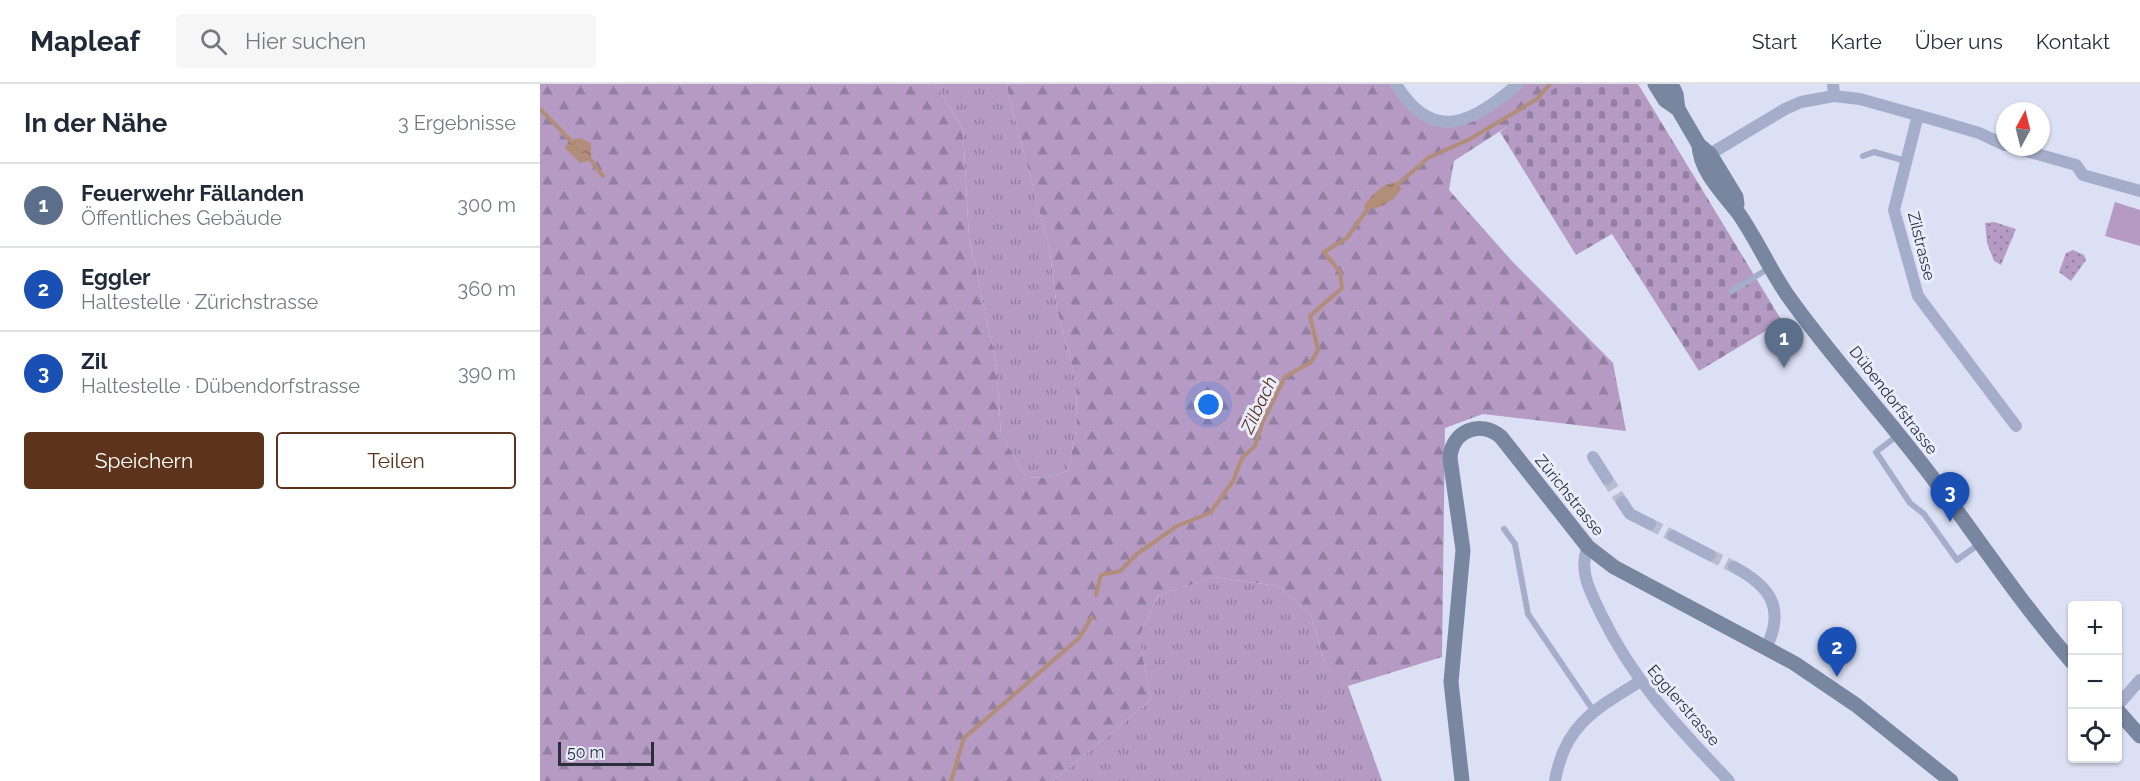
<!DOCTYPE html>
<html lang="de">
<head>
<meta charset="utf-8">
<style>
	:root { --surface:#fff; --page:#f6f6f7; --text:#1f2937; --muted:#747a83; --line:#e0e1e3; --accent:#5d331b }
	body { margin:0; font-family:Raleway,sans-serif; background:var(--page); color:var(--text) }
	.controls { position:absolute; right:18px; bottom:18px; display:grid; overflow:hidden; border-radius:6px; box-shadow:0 2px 4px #0004 }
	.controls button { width:54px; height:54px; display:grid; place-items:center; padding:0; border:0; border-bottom:2px solid var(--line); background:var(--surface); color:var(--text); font:30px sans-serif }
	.compass { position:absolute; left:1456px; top:18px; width:54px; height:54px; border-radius:50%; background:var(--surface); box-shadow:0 2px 4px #0004; rotate:7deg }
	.scale { position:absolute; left:18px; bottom:15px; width:96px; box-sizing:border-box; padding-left:6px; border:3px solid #282f39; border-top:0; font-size:16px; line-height:21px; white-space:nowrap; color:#282f39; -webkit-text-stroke:4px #e9ecfb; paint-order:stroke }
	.you { position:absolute; left:669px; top:321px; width:21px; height:21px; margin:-15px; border:4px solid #fff; border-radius:50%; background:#1a73e8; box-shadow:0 0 0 9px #1a73e833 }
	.badge { display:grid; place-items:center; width:39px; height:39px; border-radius:50%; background:var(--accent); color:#fff; font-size:20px; font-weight:700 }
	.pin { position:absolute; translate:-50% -50px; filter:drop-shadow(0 2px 3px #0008) }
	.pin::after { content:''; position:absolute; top:32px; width:21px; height:18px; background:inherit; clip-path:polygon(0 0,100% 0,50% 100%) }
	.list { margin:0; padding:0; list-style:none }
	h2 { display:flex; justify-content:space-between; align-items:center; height:78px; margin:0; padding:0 24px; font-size:26px }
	h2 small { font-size:20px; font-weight:400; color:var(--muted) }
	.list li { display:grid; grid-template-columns:39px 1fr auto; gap:18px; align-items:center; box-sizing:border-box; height:84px; padding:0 24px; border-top:2px solid var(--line) }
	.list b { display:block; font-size:22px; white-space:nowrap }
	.list p { margin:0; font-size:20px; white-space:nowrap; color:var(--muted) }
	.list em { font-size:20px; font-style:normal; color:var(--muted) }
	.actions { display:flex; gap:12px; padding:18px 24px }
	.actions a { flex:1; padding:14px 0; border:2px solid var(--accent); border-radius:6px; text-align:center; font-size:21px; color:var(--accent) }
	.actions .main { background:var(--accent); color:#fff }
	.icon { flex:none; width:33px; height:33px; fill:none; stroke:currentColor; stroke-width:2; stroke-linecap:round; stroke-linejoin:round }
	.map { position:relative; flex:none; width:1600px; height:697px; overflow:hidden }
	header { display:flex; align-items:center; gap:36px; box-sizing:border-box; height:84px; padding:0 30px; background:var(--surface); border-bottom:2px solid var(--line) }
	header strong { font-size:28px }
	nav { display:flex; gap:33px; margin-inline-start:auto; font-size:21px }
	.search { width:420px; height:54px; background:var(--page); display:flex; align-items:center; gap:15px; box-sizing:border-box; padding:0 21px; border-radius:6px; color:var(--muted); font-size:22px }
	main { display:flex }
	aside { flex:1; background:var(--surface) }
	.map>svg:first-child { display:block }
	.grass { fill:url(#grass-tufts) }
	.forest { fill:url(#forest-firs) }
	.cemetery { fill:url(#cemetery-stones) }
	.park { fill:url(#park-dots) }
	.garden { fill:#b59bc4 }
	.water { fill:url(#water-ripples) }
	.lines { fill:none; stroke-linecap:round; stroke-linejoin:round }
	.stream { stroke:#b28d79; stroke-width:4 }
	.minor-tunnel { stroke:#b8bdcf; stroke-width:12; stroke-dasharray:12 6; stroke-linecap:butt }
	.service { stroke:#a4aeca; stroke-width:6 }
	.minor { stroke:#a4aeca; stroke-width:12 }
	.secondary { stroke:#7886a0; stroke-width:15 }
	.labels { text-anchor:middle; stroke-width:6; stroke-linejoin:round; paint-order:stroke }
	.street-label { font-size:16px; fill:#282f39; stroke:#e9ecfb }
	.water-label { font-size:18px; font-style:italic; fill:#5d331b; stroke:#e9ecfb }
</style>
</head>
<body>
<header>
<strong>Mapleaf</strong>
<div class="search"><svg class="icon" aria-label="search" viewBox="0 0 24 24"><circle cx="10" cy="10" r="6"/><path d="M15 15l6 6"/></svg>Hier suchen</div>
<nav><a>Start</a><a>Karte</a><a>Über uns</a><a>Kontakt</a></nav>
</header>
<main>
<aside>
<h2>In der Nähe<small>3 Ergebnisse</small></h2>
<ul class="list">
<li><span class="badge" style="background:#5c6f8a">1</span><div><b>Feuerwehr Fällanden</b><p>Öffentliches Gebäude</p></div><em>300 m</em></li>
<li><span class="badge" style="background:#1a4fb4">2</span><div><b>Eggler</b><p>Haltestelle · Zürichstrasse</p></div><em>360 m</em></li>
<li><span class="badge" style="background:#1a4fb4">3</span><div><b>Zil</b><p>Haltestelle · Dübendorfstrasse</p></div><em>390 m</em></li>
</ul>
<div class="actions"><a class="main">Speichern</a><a>Teilen</a></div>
</aside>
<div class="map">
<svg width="1600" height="697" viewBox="0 0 1600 697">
	<defs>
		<pattern id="grass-tufts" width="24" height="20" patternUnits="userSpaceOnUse" patternTransform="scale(1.5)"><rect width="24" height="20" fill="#b59bc4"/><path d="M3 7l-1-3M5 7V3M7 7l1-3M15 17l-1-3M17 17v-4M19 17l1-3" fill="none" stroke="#937fa0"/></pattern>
		<pattern id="forest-firs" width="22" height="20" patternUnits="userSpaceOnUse" patternTransform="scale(1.5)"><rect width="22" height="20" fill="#b59bc4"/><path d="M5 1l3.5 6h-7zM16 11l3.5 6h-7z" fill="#937fa0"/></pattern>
		<pattern id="cemetery-stones" width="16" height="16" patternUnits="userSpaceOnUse" patternTransform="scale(1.5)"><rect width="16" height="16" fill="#b59bc4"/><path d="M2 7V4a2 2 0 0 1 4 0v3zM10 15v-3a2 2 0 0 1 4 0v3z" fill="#937fa0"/></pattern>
		<pattern id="park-dots" width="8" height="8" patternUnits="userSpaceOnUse" patternTransform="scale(1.5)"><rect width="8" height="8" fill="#b59bc4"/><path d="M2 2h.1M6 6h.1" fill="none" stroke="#937fa0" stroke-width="1.8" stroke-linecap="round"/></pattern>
		<pattern id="water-ripples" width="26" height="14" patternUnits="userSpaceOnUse" patternTransform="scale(1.5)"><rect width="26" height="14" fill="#b28d79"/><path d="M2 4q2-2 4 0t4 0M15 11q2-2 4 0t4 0" fill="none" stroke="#917464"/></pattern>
	</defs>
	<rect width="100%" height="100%" fill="#dce0f4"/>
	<g class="grass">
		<path d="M395 0H466L510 168 517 225 536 297 537 341 528 387 504 394 486 393 461 350 456 278 429 153 423 45Z"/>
		<path d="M674 493 738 502 771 532 783 573 794 594 808 602 842 697H513L611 616 599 553 618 512Z"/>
	</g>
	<path class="forest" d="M0 0H395L423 45 429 153 456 278 461 350 486 393 504 394 528 387 537 341 536 297 517 225 510 168 466 0H856L882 30 918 38 978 0H1025L1017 10 914 77 909 106 971 176 1073 279 1086 347 943 330 905 344 902 573 808 602 794 595 783 573 771 532 738 502 674 493 618 512 599 553 611 616 513 697H0Z"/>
	<path class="cemetery" d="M1020 0H1098L1242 237 1159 287 1072 150 1036 171 960 48Z"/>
	<g class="park">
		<path d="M1454 138 1476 145 1461 181 1454 177 1447 159 1445 139Z"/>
		<path d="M1533 166 1544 171 1546 176 1531 197 1519 188 1526 169Z"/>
	</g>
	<path class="garden" d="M1575 118 1600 126V162L1565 152Z"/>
	<g class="water">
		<path d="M40 54 51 59V76L40 79 25 64 29 56Z"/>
		<path d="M855 98 862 105C853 116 841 126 826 125L824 122C832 110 841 101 855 98Z"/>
	</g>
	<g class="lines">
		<g class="stream">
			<path d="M0 25 32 58"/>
			<path d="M49 74 63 92"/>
			<path d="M856 102 888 74 930 55 997 15 1010 0"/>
			<path d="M556 511 561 491 580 487 597 470 637 442 670 429 693 397 702 374 715 362 723 337 745 293 771 278 778 266 770 232 802 204 800 188 784 168 807 154 829 123"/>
			<path d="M411 697 424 654 539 554 552 533"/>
		</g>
		<g class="minor-tunnel">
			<path d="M1067 395 1082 418"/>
			<path d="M1110 440 1133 452"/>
			<path d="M1170 471 1194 483"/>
		</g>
		<g class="service">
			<path d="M1323 72 1334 68 1366 77"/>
			<path d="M1192 207 1229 184"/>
			<path d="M1358 351 1336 368 1370 419 1384 430 1417 476 1439 460"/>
			<path d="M964 445 975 460 988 530 1053 626"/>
		</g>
		<g class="minor">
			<path d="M856 0C894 63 935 36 978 0"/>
			<path d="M1293 0 1294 12"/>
			<path d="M1378 31 1354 126 1378 212 1476 342"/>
			<path d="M1472 63 1536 81 1543 91 1600 107"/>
			<path d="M1170 70 1245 25 1261 18 1294 12 1320 15 1402 38 1439 49 1465 61"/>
			<path d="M1053 373 1067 395"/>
			<path d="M1082 418 1090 430 1110 440"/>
			<path d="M1133 452 1170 471"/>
			<path d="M1048 463C1038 486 1050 507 1060 528 1093 597 1137 642 1189 697"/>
			<path d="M1194 483C1230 502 1246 524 1226 564"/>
			<path d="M1578 621 1600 596"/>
			<path d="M1015 697C1024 642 1055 625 1099 598"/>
		</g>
		<g class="secondary">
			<path d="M1115 0 1125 16 1138 25 1159 61 1170 70 1196 113 1197 120"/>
			<path d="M1131 0 1136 10 1138 25"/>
			<path d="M1159 61C1160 88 1184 110 1199 130 1217 156 1230 186 1248 212 1294 277 1350 336 1398 401 1442 460 1483 522 1532 578"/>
			<path d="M1578 627 1600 652"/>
			<path d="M922 697 911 598 923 466 910 374C912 347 940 335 961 353L1048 463 1074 483 1254 579 1316 621 1411 697"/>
		</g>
	</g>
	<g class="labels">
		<g class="street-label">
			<text transform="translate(1382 162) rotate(76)" y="6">Zilstrasse</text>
			<text transform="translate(1354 316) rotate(52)" y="6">Dübendorfstrasse</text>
			<text transform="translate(1030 411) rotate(51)" y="6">Zürichstrasse</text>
			<text transform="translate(1144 621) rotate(49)" y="6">Egglerstrasse</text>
		</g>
		<g class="water-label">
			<text transform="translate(719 321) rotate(-65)" y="6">Zilbach</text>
		</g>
	</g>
</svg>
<div class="controls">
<button>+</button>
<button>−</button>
<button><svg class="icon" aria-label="locate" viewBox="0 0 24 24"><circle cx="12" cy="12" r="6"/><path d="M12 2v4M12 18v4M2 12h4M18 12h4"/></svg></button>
</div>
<svg class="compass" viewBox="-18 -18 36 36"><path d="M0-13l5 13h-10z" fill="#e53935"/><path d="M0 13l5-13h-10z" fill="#747a83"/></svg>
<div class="scale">50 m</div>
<div class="you"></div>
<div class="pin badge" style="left:1244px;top:284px;background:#5c6f8a">1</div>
<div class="pin badge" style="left:1297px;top:593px;background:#1a4fb4">2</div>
<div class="pin badge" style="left:1410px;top:438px;background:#1a4fb4">3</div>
</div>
</main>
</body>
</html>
